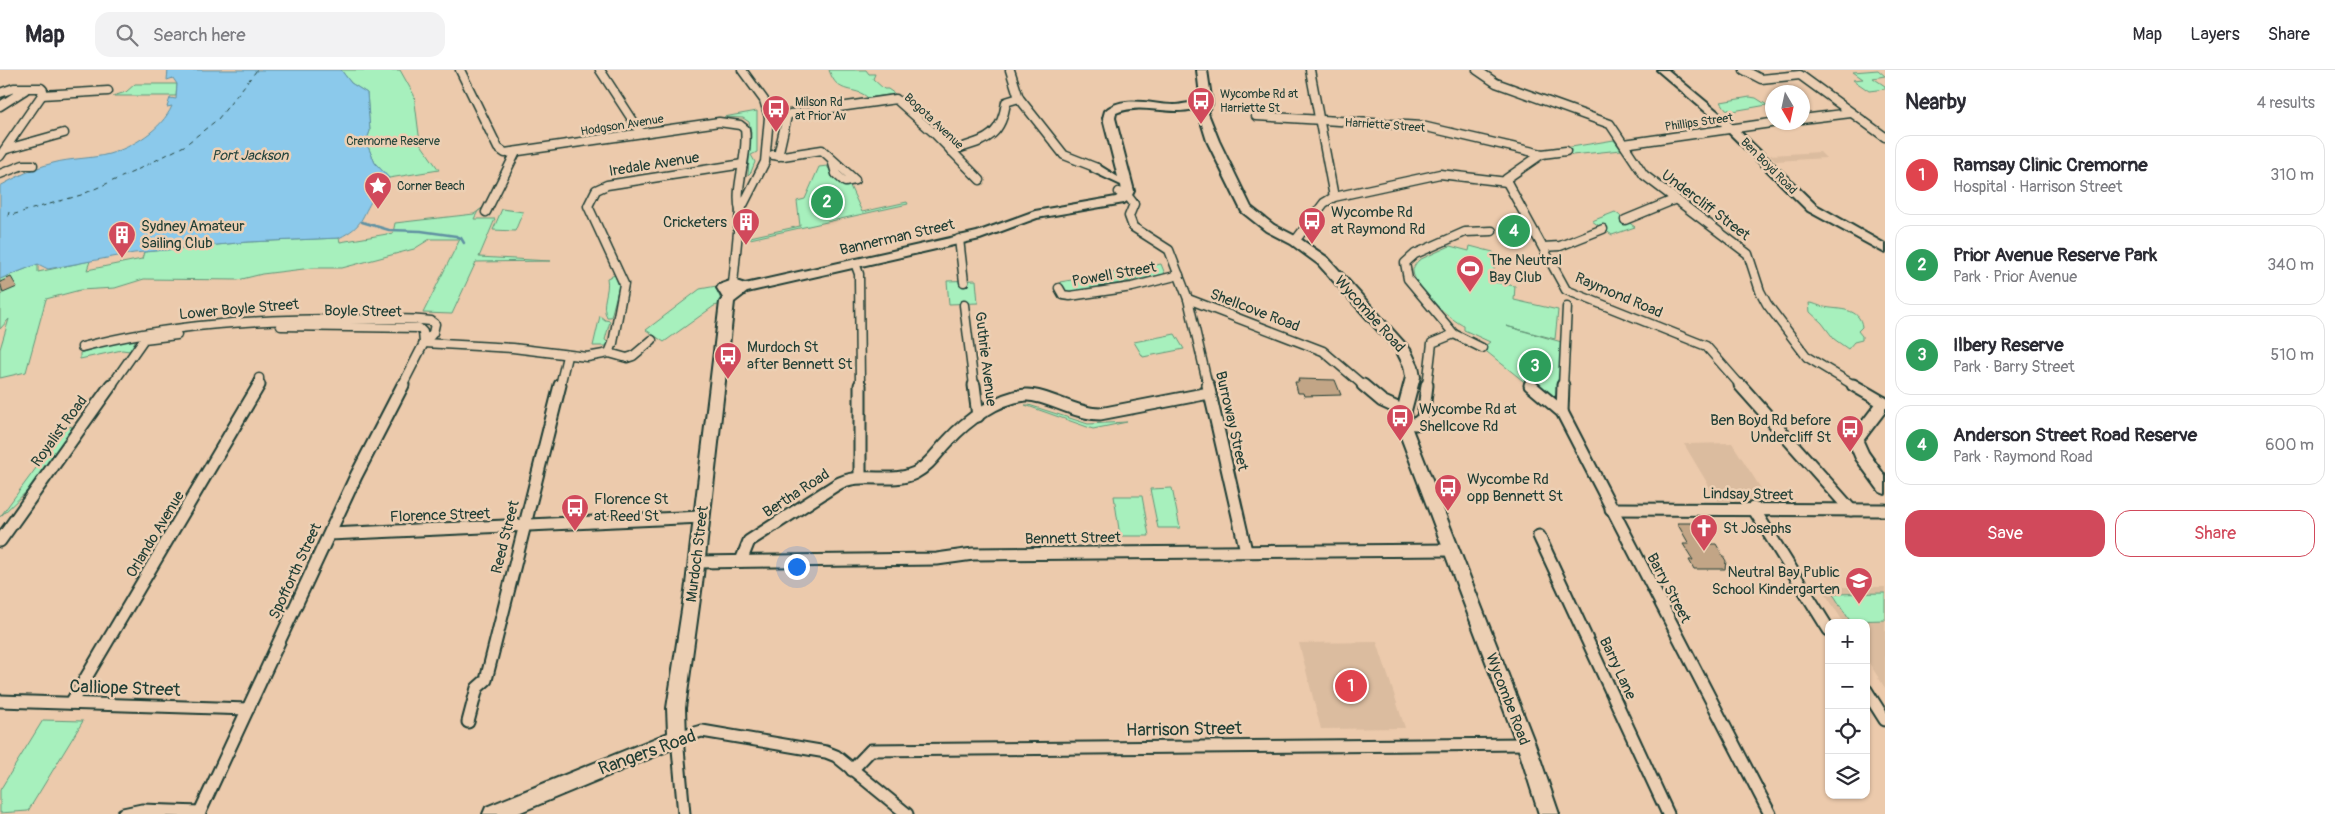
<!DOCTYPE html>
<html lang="en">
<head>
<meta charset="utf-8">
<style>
	:root { --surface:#fff; --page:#f2f2f3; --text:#2b2b33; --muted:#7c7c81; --line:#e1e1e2; --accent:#d1495b }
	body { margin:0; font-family:Pangolin,sans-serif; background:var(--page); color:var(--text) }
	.controls { position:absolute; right:15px; bottom:15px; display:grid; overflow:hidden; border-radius:10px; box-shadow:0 1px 4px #0004 }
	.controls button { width:45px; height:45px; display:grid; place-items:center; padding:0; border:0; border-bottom:1px solid var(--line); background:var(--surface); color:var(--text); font:25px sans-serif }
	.compass { position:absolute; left:1765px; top:15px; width:45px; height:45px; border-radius:50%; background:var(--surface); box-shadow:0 1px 4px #0004; rotate:171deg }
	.you { position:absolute; left:796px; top:496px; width:18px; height:18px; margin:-12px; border:4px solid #fff; border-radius:50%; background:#1a73e8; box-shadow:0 0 0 8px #1a73e833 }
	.badge { display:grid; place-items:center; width:32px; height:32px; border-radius:50%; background:var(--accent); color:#fff; font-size:16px; font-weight:700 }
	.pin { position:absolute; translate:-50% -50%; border:2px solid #fff; box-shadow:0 1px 5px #0006 }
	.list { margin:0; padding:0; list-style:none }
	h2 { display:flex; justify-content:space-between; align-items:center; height:65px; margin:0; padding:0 20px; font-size:21px }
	h2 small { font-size:16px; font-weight:400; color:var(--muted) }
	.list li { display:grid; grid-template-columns:32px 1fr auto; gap:15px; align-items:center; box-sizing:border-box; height:80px; margin:0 10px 10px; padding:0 10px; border:1px solid var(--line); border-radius:15px }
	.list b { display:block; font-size:19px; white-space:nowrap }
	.list p { margin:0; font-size:16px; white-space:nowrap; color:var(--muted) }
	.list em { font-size:16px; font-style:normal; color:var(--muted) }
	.actions { display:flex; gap:10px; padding:15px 20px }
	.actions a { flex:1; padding:11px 0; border:1px solid var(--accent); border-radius:15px; text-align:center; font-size:18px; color:var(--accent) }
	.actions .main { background:var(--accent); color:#fff }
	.icon { flex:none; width:28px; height:28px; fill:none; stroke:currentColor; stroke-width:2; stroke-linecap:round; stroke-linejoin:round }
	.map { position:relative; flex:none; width:1885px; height:744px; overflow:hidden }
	header { display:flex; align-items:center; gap:30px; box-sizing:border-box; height:70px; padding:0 25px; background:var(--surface); border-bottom:1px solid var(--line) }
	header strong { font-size:24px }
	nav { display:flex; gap:28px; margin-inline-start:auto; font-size:18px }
	.search { width:350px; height:45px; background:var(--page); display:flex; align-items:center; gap:12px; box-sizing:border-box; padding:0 18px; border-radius:15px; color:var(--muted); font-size:19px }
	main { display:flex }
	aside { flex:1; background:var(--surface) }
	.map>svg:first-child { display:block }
	.built { fill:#dbbc9f }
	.green { fill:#a7f0bd; stroke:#639678 }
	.water { fill:#8bc9eb; stroke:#6091a2 }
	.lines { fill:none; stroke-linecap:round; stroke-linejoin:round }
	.stream { stroke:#6091a2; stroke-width:2.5 }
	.ferry { stroke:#24443d; stroke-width:1; stroke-dasharray:5 4.5; stroke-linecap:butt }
	.building { fill:#c2a586; stroke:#1f3d34 }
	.street-far1-casing { stroke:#1f3d34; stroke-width:11 }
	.street-casing { stroke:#1f3d34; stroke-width:15 }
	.secondary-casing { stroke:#1f3d34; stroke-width:4 }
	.street-far1 { stroke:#eccfb3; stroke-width:8 }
	.street { stroke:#eccfb3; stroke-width:11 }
	.secondary { fill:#eccfb3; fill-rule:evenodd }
	.labels { text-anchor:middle; stroke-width:5; stroke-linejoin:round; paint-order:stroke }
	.far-poi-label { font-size:12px; fill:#1f3d34; stroke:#eccfb3; text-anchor:start }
	.far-street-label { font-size:12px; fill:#1f3d34; stroke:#eccfb3 }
	.far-park-label { font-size:12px; fill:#26463b; stroke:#eccfb3 }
	.far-water-label { font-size:14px; font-style:italic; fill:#24443d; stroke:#eccfb3 }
	.street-label { font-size:15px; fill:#1f3d34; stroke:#eccfb3 }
	.poi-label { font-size:15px; fill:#1f3d34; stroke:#eccfb3; text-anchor:start }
	.near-street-label { font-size:18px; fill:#1f3d34; stroke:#eccfb3 }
</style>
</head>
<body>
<header>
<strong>Map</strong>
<div class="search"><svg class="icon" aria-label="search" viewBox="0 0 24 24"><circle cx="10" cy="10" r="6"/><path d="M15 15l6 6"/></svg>Search here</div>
<nav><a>Map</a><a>Layers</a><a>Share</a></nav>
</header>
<main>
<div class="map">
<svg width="1885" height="744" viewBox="0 0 1885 744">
	<rect width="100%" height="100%" fill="#eccaac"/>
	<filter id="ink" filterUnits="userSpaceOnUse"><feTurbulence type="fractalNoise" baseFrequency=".02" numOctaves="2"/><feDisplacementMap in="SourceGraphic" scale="10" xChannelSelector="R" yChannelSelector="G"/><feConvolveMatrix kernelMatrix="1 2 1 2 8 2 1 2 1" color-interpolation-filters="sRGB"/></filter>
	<g filter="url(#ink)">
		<g class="built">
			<path d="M1820 82 1826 88 1776 91 1770 85Z"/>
			<path d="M1732 373 1769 431H1718L1684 374Z"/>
			<path d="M1821 517H1885V618L1866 588V553H1844Z"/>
			<path d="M1377 572 1405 658 1321 659 1299 573Z"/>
		</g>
		<g class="green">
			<path d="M341 0H400L414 25 420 73 439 100 389 108 375 93 366 72 370 61 367 23 351 13Z"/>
			<path d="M829 0H866L869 4H875L873 9 884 19H888L895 24 868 28C855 15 838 27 829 0Z"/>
			<path d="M1878 0 1885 6 1873 8 1885 16V19L1869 21 1853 10 1863 9 1853 2Z"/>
			<path d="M135 14H177L176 26H113L126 22Z"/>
			<path d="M1750 27 1756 28 1767 35 1733 41 1726 39 1721 32Z"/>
			<path d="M757 41V82L751 85 755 92 751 102 748 105 751 63 749 52 743 48 724 47Z"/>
			<path d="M1614 70 1621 80 1572 85 1565 78Z"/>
			<path d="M827 96 837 111 850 116 862 142 907 132 908 134 750 169V167L800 156 797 131 805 129 819 97Z"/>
			<path d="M487 135 478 141 474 149H495L479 187 550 191 476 192 452 244 423 243 460 169H430L414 179 342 198H312L262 204 238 210 144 209 115 218 80 220 46 229 26 302 0 308V279L9 249 0 259V226L2 224 0 209 38 194V202L90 191 87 200 142 189 144 182 248 172 339 168 340 172 393 163 395 153 474 144Z"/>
			<path d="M502 139 523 142 515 161 493 160Z"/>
			<path d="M1615 142 1635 157 1612 165 1592 151Z"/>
			<path d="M1499 156H1523L1528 166H1504Z"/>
			<path d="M1450 176 1469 181 1470 176 1493 182 1495 186 1493 212 1515 216 1514 230 1558 240 1555 269 1506 256 1565 273 1562 342 1482 278 1490 272 1464 260V256C1450 250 1413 216 1413 201 1413 197 1416 193 1419 190Z"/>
			<path d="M1161 194 1165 204 1070 223 1064 222 1060 212Z"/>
			<path d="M615 205 619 216 611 247H607C600 234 610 222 607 208Z"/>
			<path d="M976 210 978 233 949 234 947 211Z"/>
			<path d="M722 215 718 222 722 234 714 236 664 272 646 260 700 219Z"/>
			<path d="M1809 233C1815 233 1818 236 1824 237 1839 240 1860 237 1862 257L1858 261 1862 266V270L1854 272 1848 279 1834 269 1822 253 1810 242Z"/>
			<path d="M600 246 605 250 610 251 605 270 609 273 608 276H593Z"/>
			<path d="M1175 264 1184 279 1143 287 1134 272Z"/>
			<path d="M137 267 130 281 122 280 80 289V283L102 275Z"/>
			<path d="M1025 335H1029L1088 354 1127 352 1093 359Z"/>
			<path d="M71 356 72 360 30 418 0 447 64 360Z"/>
			<path d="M1172 418 1180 458H1158L1150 419Z"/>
			<path d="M1114 426H1142L1149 466H1120Z"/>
			<path d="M1885 523V550L1850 551 1833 524Z"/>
			<path d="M43 650 83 651 28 741 0 743V720Z"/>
		</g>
		<path class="water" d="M168 0H341L351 13 367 23 370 61 366 72 375 93 389 108C384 114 379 120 374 127 360 148 365 155 339 168L248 172 134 183 48 199 38 194 0 209V116C16 107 34 98 53 93 71 88 91 89 109 84 133 77 162 59 172 36L167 37 170 28 176 29 177 14 173 8 167 10Z"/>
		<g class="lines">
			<path class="stream" d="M362 152 389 160 421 161 456 166 461 168 464 173"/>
			<path class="ferry" d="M9 142 8 146 81 125 133 102 184 76 218 49 257 0"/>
		</g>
		<g class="building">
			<path d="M11 207 17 217 3 223 0 212Z"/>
			<path d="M1298 309 1335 310 1341 325 1304 326 1303 323H1298L1295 312H1299Z"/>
			<path d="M1677 453H1696L1708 474H1716L1726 491 1725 499H1694L1689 490H1693L1683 474H1689Z"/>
		</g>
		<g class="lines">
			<defs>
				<g id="street-far1">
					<path d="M460 0 498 78 505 83 719 52 740 55 745 59C749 86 734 116 740 141"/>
					<path d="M600 0 641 63"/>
					<path d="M1010 0 1019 28 1064 85 1097 98"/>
					<path d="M1310 0 1334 127"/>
					<path d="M1477 0 1496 13 1610 54 1644 105 1748 184 1760 221 1767 234 1807 287 1855 316"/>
					<path d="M1744 0 1761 9 1800 5 1885 67"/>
					<path d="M0 23 14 18H41L43 20 42 25 108 21"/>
					<path d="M0 36 25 20"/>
					<path d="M1256 46 1422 56 1542 84"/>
					<path d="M1802 49 1851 43"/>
					<path d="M1624 74 1778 52"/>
					<path d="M7 79 64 63"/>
					<path d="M951 81C983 70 1001 70 1006 32L1019 28"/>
					<path d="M773 85 783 86 822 80 855 110 845 112 836 104 832 90"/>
					<path d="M0 86 42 25"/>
					<path d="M778 86 787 46 790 44 896 29 934 63 980 110"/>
					<path d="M0 104 23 95H33"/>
					<path d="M1507 112 1566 220 1706 276 1741 316"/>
					<path d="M1507 112 1506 109 1542 84 1566 81"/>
					<path d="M1119 122 1127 125 1134 134 1129 146 1133 157 1169 180 1188 229 1323 281 1364 316"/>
					<path d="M486 142 516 82"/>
					<path d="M1625 150 1676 129"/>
					<path d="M959 169 964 212"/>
					<path d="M1295 171 1324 133 1334 127 1440 104 1507 112"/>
					<path d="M1543 177 1560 176 1603 159"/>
					<path d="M855 193 859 204 860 316"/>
					<path d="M733 214 740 141 765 92 769 47 764 30 742 0"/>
					<path d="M1059 218 1063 225 1070 226 1132 217 1179 205"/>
					<path d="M1188 229 1208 316"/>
					<path d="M964 235 974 316"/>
					<path d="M281 256 419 258 423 262 424 273"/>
					<path d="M1454 264 1408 209 1405 193 1415 184 1465 162 1492 161"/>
					<path d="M424 273 513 278 587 287 609 283 627 288 633 286 652 270"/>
					<path d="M82 277C169 254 261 249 351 249 377 250 405 247 431 251L435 254 433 263 424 273 402 316"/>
					<path d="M609 283 613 273 624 214 588 136 596 120 607 115 743 94"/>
					<path d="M259 308V316"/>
					<path d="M111 316 144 269 177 265"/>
					<path d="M560 316 567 286"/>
					<path d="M1427 316 1432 273 1454 264 1482 278"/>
					<path d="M1563 316 1567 237"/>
				</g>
				<g id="street">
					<path d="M860 315V407"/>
					<path d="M974 315 978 346"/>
					<path d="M1208 315 1246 481"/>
					<path d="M1363 315 1382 331 1404 341"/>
					<path d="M1530 315 1562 342 1770 744"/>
					<path d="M1740 315 1851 440"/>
					<path d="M1853 315 1884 333"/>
					<path d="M1562 342 1563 315"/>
					<path d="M1404 353 1416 354 1423 348 1427 315"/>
					<path d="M1753 438 1829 560"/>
					<path d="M1611 439 1885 440"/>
					<path d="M330 464 702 447"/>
					<path d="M1539 466 1668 744"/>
					<path d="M0 471 111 315"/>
					<path d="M741 491 749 471 836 415C861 400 890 415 915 403 929 396 938 381 948 371 966 351 998 327 1026 325 1046 324 1075 344 1100 344L1209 323"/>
					<path d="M697 492 937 489 973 484 1451 480"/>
					<path d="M1866 620 1885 650"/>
					<path d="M0 631 248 639"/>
					<path d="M71 633 259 315"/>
					<path d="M468 652 477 618 486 610 560 315"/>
					<path d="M852 700 871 680 1526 674"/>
					<path d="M123 744 142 740 200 742"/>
					<path d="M199 744 356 406 403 315"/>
					<path d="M684 744 677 668 702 661 826 682 836 686 907 744"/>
				</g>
				<g id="secondary">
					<path d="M1197 0H1207L1212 34 1207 41 1219 71 1251 137 1274 155 1299 168 1328 188 1410 279 1418 296 1420 307 1411 341 1412 359 1535 674 1559 744H1539L1517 674 1398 359 1397 341 1406 307 1404 296 1397 282 1318 194 1291 174 1266 161 1242 142 1207 71 1199 45 1194 39C1168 46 1141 32 1116 43L1115 48 1134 121 1130 129 1124 133 1037 148 980 169 747 222 734 232 702 514 685 638 686 668 684 674 516 744H483L486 737 668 663 667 638 686 514 720 232 723 228 717 218 719 215 733 210 745 214 977 162 1035 141 1116 127 1122 121 1121 115 1091 101 1093 96 1097 94 1118 107 1103 48 1105 41C1122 24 1154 35 1174 35 1183 35 1194 30 1201 34Z"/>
					<path d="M1657 0H1668L1728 50 1816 135 1885 174V183L1808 141 1720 54Z"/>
					<path d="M1885 327V342L1863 371 1868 382 1885 406V424L1880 422 1856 389 1848 370 1880 328Z"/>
				</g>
			</defs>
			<use href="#street-far1" class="street-far1-casing"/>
			<use href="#street" class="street-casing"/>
			<use href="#secondary" class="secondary-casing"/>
			<use href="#street-far1" class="street-far1"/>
			<use href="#street" class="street"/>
			<use href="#secondary" class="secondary"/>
		</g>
	</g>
	<defs>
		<symbol id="bus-pin" viewBox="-11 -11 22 30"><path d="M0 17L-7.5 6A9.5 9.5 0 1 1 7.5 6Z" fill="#d1495b" stroke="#eccfb3"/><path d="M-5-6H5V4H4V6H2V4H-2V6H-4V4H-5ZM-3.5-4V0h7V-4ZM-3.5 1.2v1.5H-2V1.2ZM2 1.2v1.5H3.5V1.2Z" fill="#fff"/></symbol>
		<symbol id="sight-pin" viewBox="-11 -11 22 30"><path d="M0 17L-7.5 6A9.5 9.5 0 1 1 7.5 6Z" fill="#d1495b" stroke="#eccfb3"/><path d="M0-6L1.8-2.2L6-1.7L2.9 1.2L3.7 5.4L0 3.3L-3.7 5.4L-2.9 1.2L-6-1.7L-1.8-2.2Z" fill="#fff"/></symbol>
		<symbol id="building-pin" viewBox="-11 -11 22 30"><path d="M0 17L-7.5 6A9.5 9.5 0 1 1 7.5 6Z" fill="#d1495b" stroke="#eccfb3"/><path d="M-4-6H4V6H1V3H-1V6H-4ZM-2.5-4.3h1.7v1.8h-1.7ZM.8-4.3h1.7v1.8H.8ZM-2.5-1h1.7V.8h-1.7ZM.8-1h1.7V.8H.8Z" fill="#fff"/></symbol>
		<symbol id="stadium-pin" viewBox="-11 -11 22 30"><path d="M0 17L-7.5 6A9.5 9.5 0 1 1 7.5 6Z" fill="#d1495b" stroke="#eccfb3"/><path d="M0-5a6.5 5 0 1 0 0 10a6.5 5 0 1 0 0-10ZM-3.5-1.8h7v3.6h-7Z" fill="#fff"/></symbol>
		<symbol id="church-pin" viewBox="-11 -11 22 30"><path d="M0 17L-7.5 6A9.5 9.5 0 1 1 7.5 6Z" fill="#d1495b" stroke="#eccfb3"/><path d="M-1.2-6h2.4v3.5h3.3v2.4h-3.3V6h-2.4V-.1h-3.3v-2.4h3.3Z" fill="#fff"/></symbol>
		<symbol id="school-pin" viewBox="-11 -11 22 30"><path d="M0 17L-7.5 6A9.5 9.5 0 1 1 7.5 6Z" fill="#d1495b" stroke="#eccfb3"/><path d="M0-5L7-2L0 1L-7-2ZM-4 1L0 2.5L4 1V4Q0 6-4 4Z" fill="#fff"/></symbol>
	</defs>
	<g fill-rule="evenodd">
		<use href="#bus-pin" x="1185" y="15" width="32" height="43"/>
		<use href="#bus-pin" x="760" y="23" width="32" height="43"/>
		<use href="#sight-pin" x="362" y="100" width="32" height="43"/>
		<use href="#bus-pin" x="1296" y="135" width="32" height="43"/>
		<use href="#building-pin" x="730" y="136" width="32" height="43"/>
		<use href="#building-pin" x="106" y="149" width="32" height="43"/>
		<use href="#stadium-pin" x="1454" y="183" width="32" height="43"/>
		<use href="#bus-pin" x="712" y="270" width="32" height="43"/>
		<use href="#bus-pin" x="1384" y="332" width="32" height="43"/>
		<use href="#bus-pin" x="1834" y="343" width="32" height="43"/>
		<use href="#bus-pin" x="1432" y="402" width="32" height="43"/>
		<use href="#bus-pin" x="559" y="422" width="32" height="43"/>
		<use href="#church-pin" x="1688" y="442" width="32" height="43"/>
		<use href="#school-pin" x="1843" y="495" width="32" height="43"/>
	</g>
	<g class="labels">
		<g class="far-poi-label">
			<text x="1220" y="28">Wycombe Rd at<tspan x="1220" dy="14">Harriette St</tspan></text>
			<text x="795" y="36">Milson Rd<tspan x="795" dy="14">at Prior Av</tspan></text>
			<text x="397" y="120">Corner Beach</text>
		</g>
		<g class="far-street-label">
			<text transform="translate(934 51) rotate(43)" y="4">Bogota Avenue</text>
			<text transform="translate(1699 52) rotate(-8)" y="4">Phillips Street</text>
			<text transform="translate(622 55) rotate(-9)" y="4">Hodgson Avenue</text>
			<text transform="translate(1385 55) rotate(4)" y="4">Harriette Street</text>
			<text transform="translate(1769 96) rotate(45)" y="4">Ben Boyd Road</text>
		</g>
		<g class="far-park-label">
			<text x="393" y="75">Cremorne Reserve</text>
		</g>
		<g class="far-water-label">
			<text x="250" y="90">Port Jackson</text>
		</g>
		<g class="street-label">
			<text transform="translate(654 94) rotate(-9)" y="5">Iredale Avenue</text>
			<text transform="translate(1706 135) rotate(37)" y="5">Undercliff Street</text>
			<text transform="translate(897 167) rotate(-13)" y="5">Bannerman Street</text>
			<text transform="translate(1114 204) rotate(-10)" y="5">Powell Street</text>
			<text transform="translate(1619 225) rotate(23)" y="5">Raymond Road</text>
			<text transform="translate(239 239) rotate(-5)" y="5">Lower Boyle Street</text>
			<text transform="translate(1255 240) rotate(21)" y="5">Shellcove Road</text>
			<text transform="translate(363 241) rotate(1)" y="5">Boyle Street</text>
			<text transform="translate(1370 244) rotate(48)" y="5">Wycombe Road</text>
			<text transform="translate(986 289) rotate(83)" y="5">Guthrie Avenue</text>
			<text transform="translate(1232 351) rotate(77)" y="5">Burroway Street</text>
			<text transform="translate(59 361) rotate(-54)" y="5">Royalist Road</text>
			<text transform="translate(796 423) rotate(-33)" y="5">Bertha Road</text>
			<text transform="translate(1748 424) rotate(1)" y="5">Lindsay Street</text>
			<text transform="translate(440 445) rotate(-2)" y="5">Florence Street</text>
			<text transform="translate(155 464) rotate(-59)" y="5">Orlando Avenue</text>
			<text transform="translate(505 467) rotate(-76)" y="5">Reed Street</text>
			<text transform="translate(1073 468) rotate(-1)" y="5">Bennett Street</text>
			<text transform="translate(697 484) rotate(-83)" y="5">Murdoch Street</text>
			<text transform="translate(295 501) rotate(-65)" y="5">Spofforth Street</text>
			<text transform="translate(1669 518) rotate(62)" y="5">Barry Street</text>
			<text transform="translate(1618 598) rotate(65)" y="5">Barry Lane</text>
			<text transform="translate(1508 629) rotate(69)" y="5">Wycombe Road</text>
		</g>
		<g class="poi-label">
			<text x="1331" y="147">Wycombe Rd<tspan x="1331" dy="17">at Raymond Rd</tspan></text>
			<text x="727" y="157" text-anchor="end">Cricketers</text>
			<text x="141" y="161">Sydney Amateur<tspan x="141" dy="17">Sailing Club</tspan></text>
			<text x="1489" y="195">The Neutral<tspan x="1489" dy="17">Bay Club</tspan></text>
			<text x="747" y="282">Murdoch St<tspan x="747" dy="17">after Bennett St</tspan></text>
			<text x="1419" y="344">Wycombe Rd at<tspan x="1419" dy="17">Shellcove Rd</tspan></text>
			<text x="1831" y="355" text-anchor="end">Ben Boyd Rd before<tspan x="1831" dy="17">Undercliff St</tspan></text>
			<text x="1467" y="414">Wycombe Rd<tspan x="1467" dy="17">opp Bennett St</tspan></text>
			<text x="594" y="434">Florence St<tspan x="594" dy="17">at Reed St</tspan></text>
			<text x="1723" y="463">St Josephs</text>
			<text x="1840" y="507" text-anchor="end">Neutral Bay Public<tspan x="1840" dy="17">School Kindergarten</tspan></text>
		</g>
		<g class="near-street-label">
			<text transform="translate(125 618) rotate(2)" y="6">Calliope Street</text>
			<text transform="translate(1184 659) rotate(-1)" y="6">Harrison Street</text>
			<text transform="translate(647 682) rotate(-20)" y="6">Rangers Road</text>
		</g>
	</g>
</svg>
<div class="controls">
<button>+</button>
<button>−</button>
<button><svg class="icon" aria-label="locate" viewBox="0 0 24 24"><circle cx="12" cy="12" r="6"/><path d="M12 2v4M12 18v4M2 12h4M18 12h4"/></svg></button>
<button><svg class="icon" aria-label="layers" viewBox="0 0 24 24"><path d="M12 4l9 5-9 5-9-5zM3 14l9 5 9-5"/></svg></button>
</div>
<svg class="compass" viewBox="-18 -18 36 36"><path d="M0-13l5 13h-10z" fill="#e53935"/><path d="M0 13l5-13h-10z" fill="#7c7c81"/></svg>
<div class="you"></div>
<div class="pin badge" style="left:1351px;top:616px;background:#e0444e">1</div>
<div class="pin badge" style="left:827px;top:132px;background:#2e9e5b">2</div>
<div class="pin badge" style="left:1535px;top:296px;background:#2e9e5b">3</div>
<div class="pin badge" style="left:1514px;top:161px;background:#2e9e5b">4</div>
</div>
<aside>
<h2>Nearby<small>4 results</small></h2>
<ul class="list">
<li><span class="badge" style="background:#e0444e">1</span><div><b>Ramsay Clinic Cremorne</b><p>Hospital · Harrison Street</p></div><em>310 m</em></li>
<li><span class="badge" style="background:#2e9e5b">2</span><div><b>Prior Avenue Reserve Park</b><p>Park · Prior Avenue</p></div><em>340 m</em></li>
<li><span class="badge" style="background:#2e9e5b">3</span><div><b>Ilbery Reserve</b><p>Park · Barry Street</p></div><em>510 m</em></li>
<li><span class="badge" style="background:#2e9e5b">4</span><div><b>Anderson Street Road Reserve</b><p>Park · Raymond Road</p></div><em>600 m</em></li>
</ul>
<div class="actions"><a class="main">Save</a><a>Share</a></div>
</aside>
</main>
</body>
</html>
